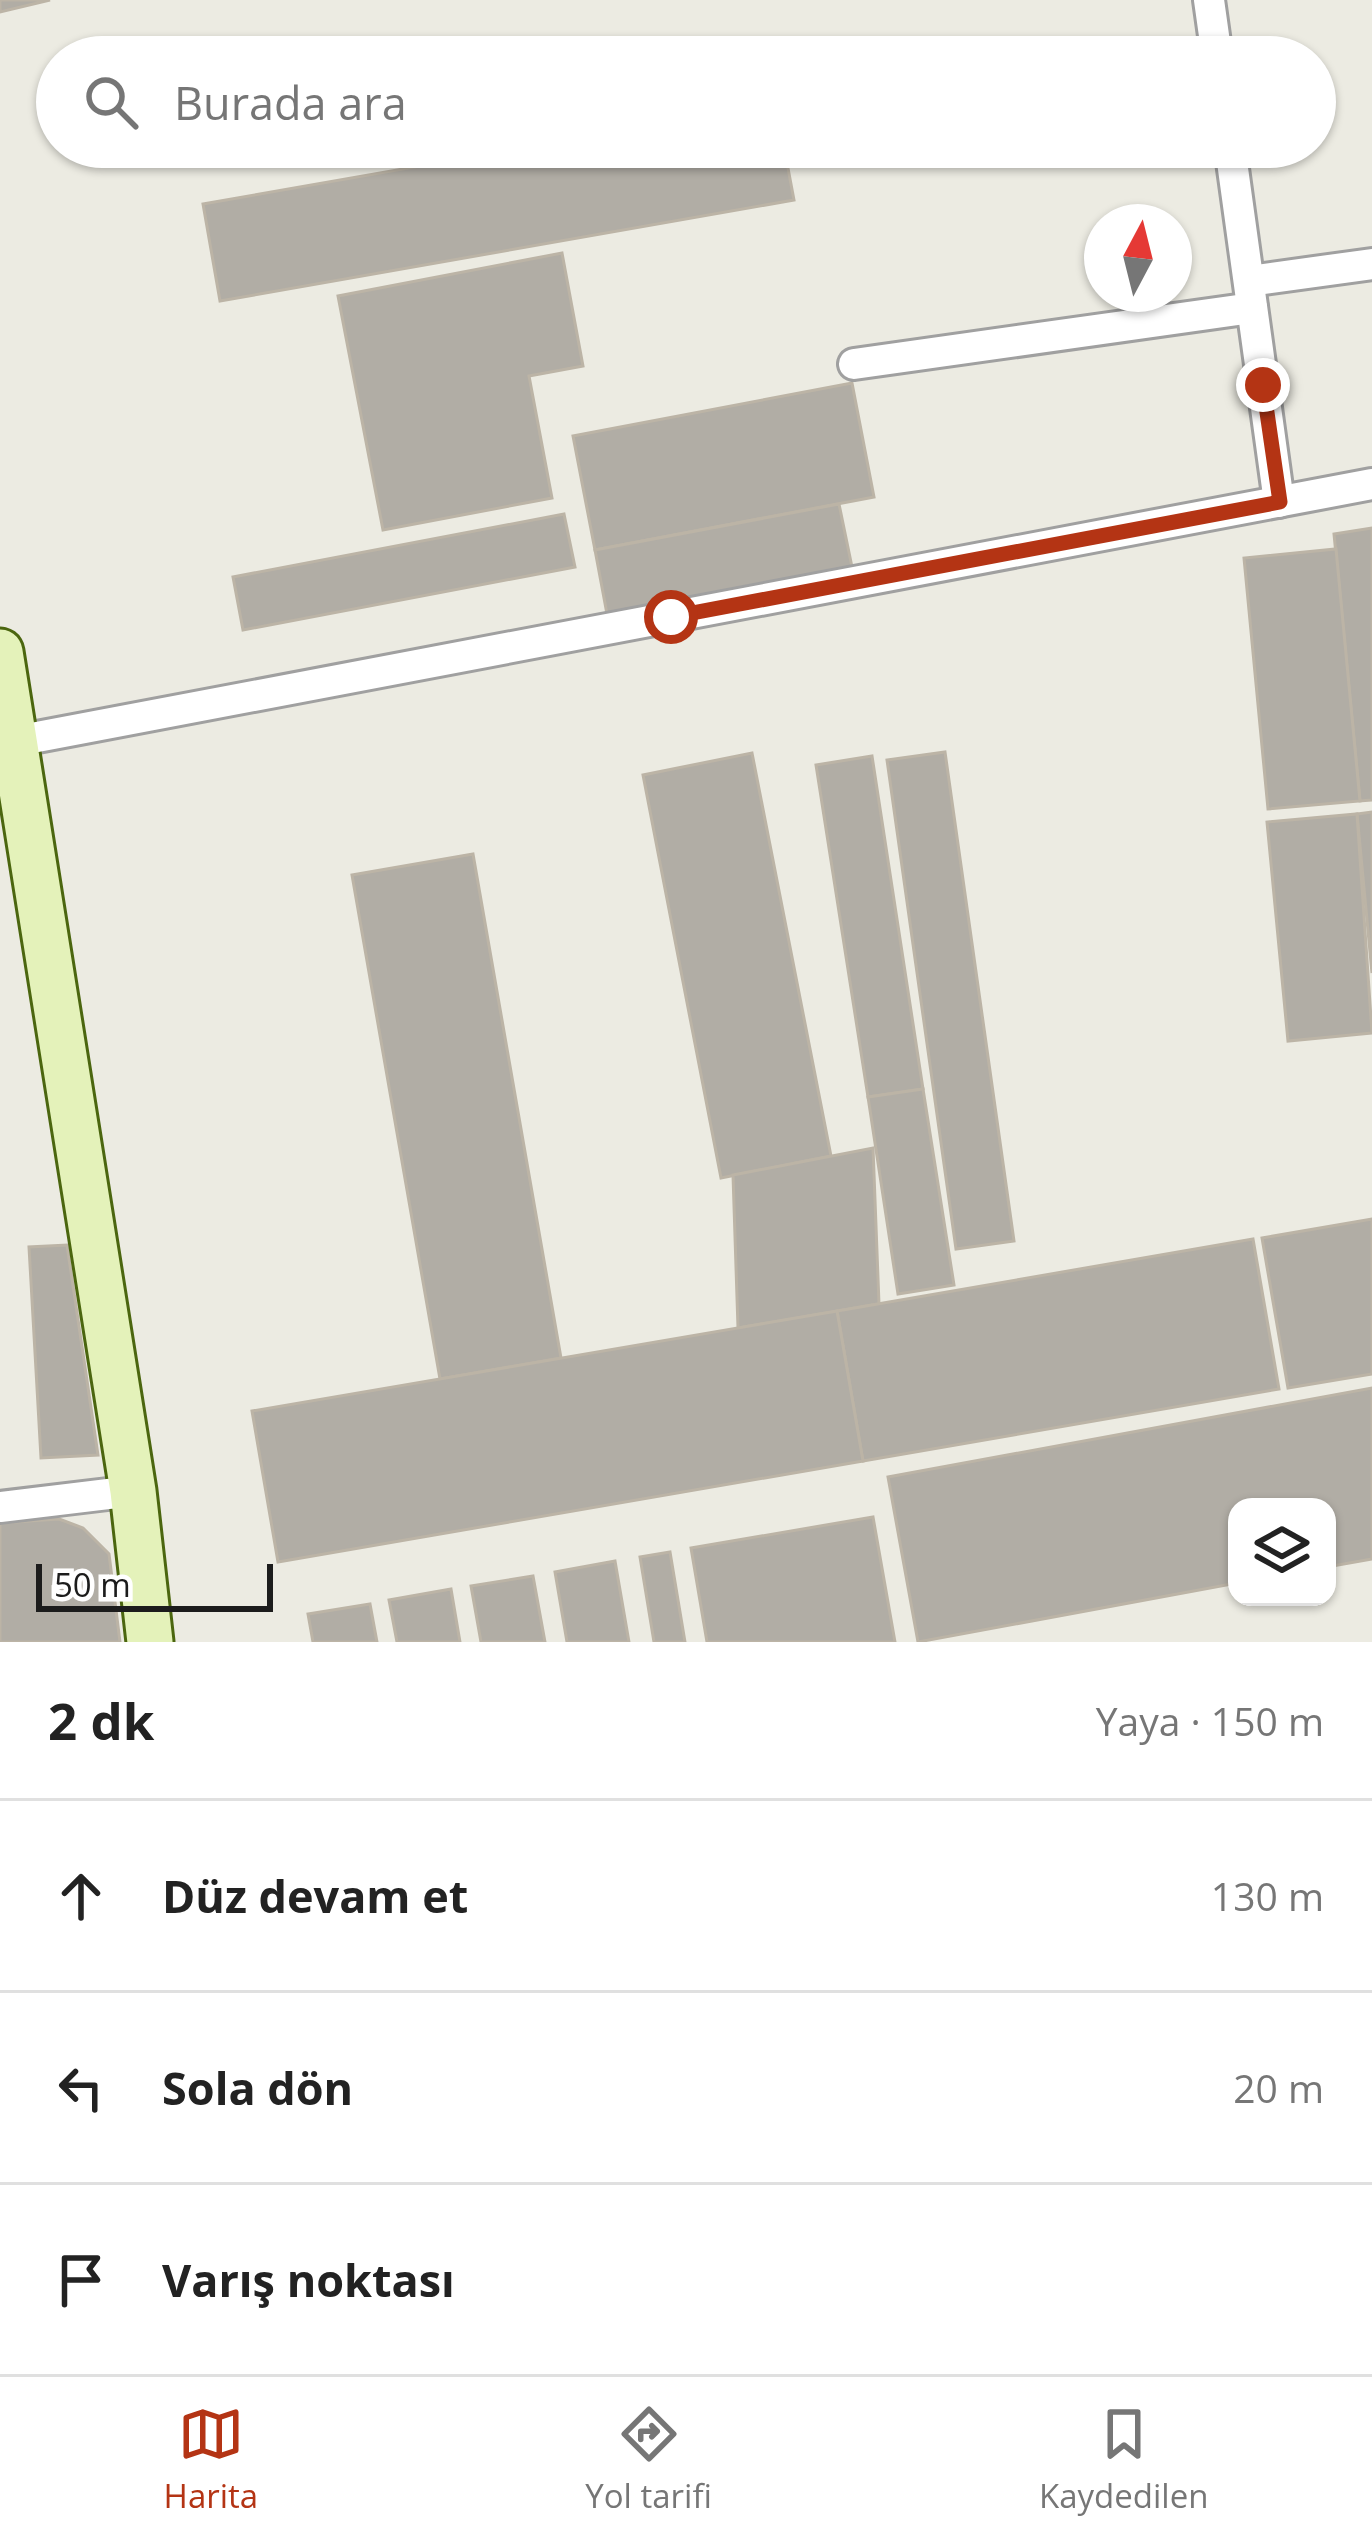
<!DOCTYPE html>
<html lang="tr">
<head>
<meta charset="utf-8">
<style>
	:root { --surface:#fff; --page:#f6f6f6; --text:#222; --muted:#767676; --line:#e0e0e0; --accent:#b43414 }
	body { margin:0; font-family:"Open Sans",sans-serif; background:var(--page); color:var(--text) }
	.controls { position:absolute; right:36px; bottom:36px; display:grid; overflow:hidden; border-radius:24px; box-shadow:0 3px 9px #0004 }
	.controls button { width:108px; height:108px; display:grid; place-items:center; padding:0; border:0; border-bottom:3px solid var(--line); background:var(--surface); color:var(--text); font:60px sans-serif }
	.compass { position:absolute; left:1084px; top:204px; width:108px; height:108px; border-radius:50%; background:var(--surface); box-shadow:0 3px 9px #0004; rotate:7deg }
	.scale { position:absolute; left:36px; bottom:30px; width:237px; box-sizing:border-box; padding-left:12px; border:6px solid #1c1c1c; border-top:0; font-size:33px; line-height:42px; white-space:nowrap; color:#1c1c1c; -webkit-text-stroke:9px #fff; paint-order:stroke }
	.stop { position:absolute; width:36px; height:36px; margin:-27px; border:9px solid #b43414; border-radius:50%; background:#fff }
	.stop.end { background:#b43414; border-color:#fff; box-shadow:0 3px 12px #0008 }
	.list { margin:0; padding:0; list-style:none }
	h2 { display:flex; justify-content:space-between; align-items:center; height:156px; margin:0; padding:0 48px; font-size:51px }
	h2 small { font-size:39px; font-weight:400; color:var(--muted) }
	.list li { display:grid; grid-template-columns:78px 1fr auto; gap:36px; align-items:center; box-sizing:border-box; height:192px; padding:0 48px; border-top:3px solid var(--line) }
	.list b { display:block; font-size:45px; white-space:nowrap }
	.list em { font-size:39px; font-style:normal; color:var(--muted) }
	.icon { flex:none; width:66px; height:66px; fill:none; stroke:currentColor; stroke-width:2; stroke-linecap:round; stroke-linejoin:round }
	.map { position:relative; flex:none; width:1372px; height:1642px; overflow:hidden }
	.search { position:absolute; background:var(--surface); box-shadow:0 3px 9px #0004; left:36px; right:36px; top:36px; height:132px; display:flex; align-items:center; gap:30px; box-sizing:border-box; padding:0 42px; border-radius:66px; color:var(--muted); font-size:45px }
	.sheet { height:732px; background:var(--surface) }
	nav { display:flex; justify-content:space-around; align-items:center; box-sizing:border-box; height:168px; border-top:3px solid var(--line); background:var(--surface); font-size:33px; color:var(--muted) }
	nav a { display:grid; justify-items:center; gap:6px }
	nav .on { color:var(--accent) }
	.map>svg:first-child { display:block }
	.building { fill:#b1ada5; stroke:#bcb4a6; stroke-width:3 }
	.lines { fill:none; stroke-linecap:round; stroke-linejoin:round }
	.street-casing { stroke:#a0a0a0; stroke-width:36 }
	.secondary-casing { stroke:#4b660f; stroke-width:51 }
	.street { stroke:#fff; stroke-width:30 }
	.secondary { stroke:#e4f2ba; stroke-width:45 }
	.route { stroke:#b43414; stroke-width:15 }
</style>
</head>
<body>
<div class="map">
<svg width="1372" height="1642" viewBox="0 0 1372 1642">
	<rect width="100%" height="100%" fill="#ecebe2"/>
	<g class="building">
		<path d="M0 0H50L0 12Z"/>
		<path d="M528 147H784L794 200 220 301 203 204Z"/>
		<path d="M562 253 583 366 529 376 552 498 383 530 338 296Z"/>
		<path d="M852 383 874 497 595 550 573 436Z"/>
		<path d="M839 504 852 567 607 614 595 550Z"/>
		<path d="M564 514 575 567 243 630 233 577Z"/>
		<path d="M1372 528V800L1360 801 1334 534Z"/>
		<path d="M1336 549 1360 801 1268 809 1244 558Z"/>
		<path d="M945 752 1014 1241 956 1249 887 760Z"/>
		<path d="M752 753 831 1156 721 1178 643 775Z"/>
		<path d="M872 756 923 1089 868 1097 816 765Z"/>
		<path d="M1372 812V973L1357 814Z"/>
		<path d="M1357 814 1372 1033 1288 1041 1267 822Z"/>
		<path d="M473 854 561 1358 440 1379 352 875Z"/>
		<path d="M923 1089 954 1285 898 1294 868 1097Z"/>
		<path d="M873 1148 879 1304 738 1328 733 1175Z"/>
		<path d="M1372 1219V1374L1288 1388 1262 1238Z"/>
		<path d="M1253 1239 1279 1389 863 1461 837 1311Z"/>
		<path d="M67 1245 98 1455 41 1458 29 1247Z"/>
		<path d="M837 1311 863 1461 278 1562 252 1411Z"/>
		<path d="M1372 1388V1559L1327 1567V1507H1237V1583L918 1642 888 1477Z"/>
		<path d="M873 1517 895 1642H707L691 1548Z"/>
		<path d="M59 1519 83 1528 109 1554 120 1642H0V1523Z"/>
		<path d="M670 1552 685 1642H654L640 1557Z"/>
		<path d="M615 1561 629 1642H567L555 1572Z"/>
		<path d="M533 1576 545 1642H481L471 1586Z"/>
		<path d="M451 1589 460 1642H397L389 1600Z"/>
		<path d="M370 1604 377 1642H313L308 1614Z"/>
	</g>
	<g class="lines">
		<defs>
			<g id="street">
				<path d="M1209 0 1217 57"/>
				<path d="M1230 147 1279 502"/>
				<path d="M1249 281 1372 264"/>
				<path d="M854 364 1252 308"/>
				<path d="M16 741 1372 484"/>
				<path d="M0 1507 133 1491"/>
			</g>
			<path id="secondary" d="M0 652 133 1491 150 1642"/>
		</defs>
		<use href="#street" class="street-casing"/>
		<use href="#secondary" class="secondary-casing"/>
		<use href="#street" class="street"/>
		<use href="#secondary" class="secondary"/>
	</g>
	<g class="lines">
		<path class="route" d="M671 617 1280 502 1263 385"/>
	</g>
</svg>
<div class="controls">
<button><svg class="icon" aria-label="layers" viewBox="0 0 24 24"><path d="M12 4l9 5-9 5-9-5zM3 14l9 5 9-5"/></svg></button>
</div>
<svg class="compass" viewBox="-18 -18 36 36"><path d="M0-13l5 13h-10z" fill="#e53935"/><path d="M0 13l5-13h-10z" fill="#767676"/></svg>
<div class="scale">50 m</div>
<div class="stop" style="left:671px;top:617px"></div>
<div class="stop end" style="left:1263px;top:385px"></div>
<div class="search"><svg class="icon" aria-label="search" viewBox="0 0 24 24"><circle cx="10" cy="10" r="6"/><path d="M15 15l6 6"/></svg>Burada ara</div>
</div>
<section class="sheet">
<h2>2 dk<small>Yaya · 150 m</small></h2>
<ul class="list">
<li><svg class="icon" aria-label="ahead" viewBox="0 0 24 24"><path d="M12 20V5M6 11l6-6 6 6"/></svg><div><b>Düz devam et</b></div><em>130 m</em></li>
<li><svg class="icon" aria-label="left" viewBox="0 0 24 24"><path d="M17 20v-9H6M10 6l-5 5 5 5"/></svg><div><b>Sola dön</b></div><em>20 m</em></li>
<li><svg class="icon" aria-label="arrive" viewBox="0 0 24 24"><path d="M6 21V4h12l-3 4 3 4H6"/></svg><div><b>Varış noktası</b></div></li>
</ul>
</section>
<nav>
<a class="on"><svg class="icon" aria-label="map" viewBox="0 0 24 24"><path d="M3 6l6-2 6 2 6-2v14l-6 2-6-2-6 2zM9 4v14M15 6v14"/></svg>Harita</a>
<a><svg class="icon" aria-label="directions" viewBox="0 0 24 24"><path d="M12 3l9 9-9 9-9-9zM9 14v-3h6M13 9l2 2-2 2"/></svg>Yol tarifi</a>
<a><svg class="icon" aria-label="saved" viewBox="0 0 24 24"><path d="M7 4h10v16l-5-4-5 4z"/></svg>Kaydedilen</a>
</nav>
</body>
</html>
